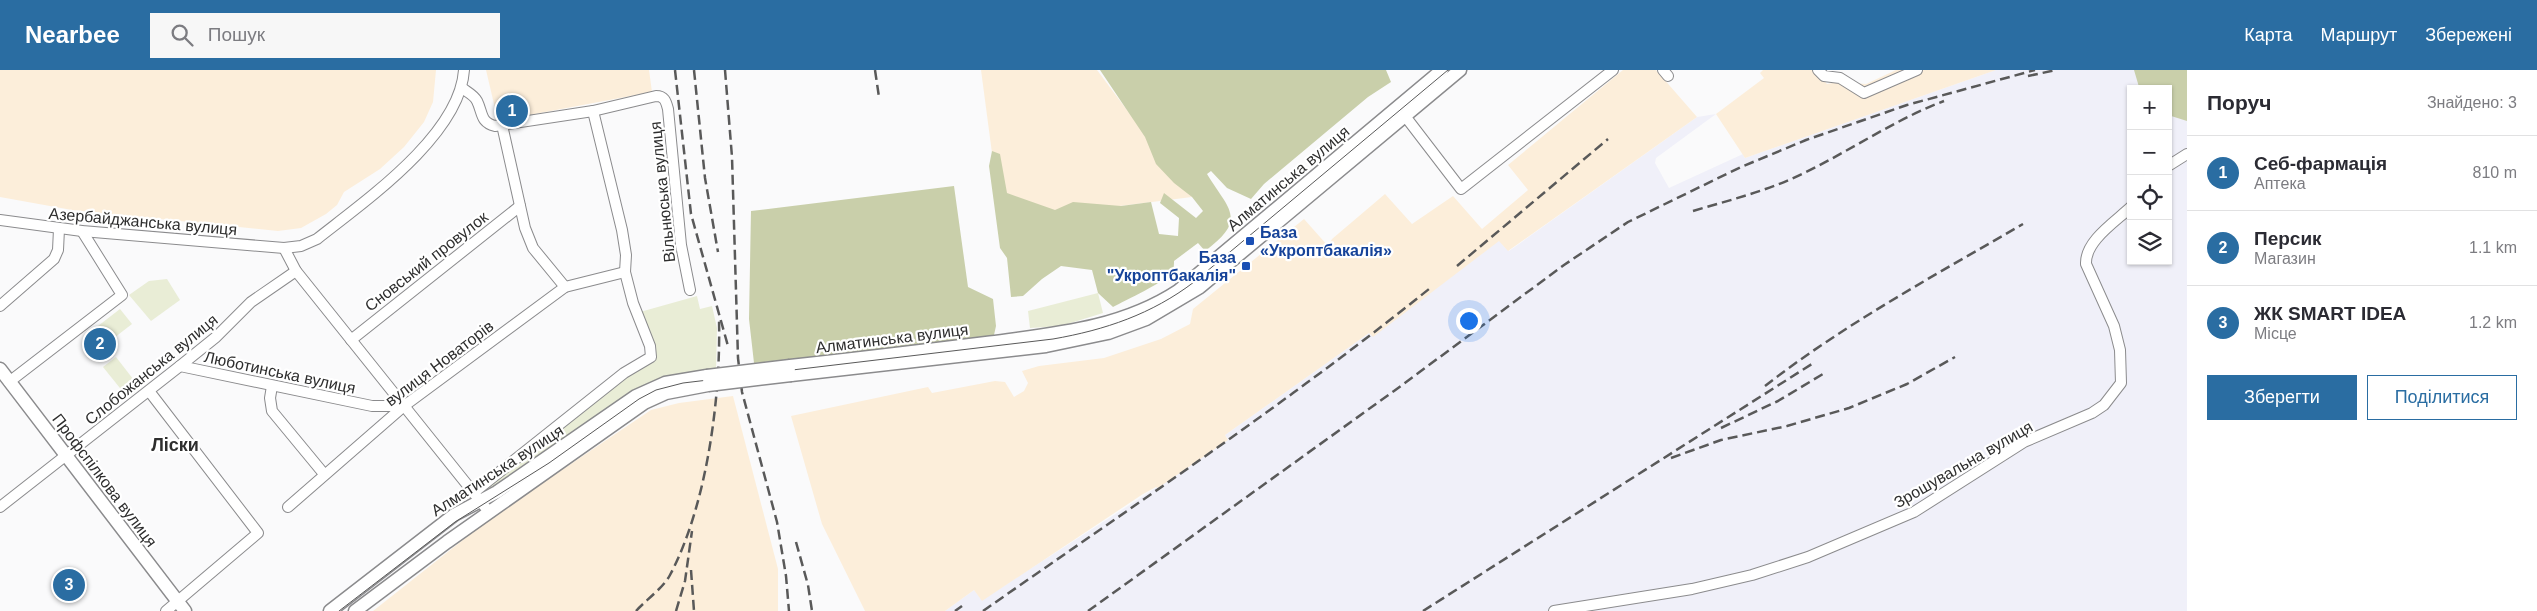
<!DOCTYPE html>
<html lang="uk">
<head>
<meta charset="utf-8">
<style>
	:root { --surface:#fff; --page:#f7f7f7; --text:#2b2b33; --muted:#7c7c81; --line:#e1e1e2; --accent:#2a6da2 }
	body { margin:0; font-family:Helvetica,sans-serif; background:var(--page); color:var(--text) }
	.controls { position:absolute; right:15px; top:15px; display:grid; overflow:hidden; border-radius:0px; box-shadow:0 1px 4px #0004 }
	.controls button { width:45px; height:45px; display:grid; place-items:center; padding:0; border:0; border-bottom:1px solid var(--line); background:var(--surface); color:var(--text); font:25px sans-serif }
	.you { position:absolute; left:1468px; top:250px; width:18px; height:18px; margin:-12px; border:4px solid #fff; border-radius:50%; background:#1a73e8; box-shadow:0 0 0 8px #1a73e833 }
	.badge { display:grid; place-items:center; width:32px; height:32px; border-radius:50%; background:var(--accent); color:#fff; font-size:16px; font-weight:700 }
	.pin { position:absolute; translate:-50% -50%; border:2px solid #fff; box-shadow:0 1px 5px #0006 }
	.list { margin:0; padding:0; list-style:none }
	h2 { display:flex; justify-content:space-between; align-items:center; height:65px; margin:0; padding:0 20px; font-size:21px }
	h2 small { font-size:16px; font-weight:400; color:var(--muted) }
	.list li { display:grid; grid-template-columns:32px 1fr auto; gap:15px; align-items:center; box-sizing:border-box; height:75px; padding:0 20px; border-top:1px solid var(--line) }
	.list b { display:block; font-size:19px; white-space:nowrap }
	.list p { margin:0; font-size:16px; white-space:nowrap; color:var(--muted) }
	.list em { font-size:16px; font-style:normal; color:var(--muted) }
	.actions { display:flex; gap:10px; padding:15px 20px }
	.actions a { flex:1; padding:11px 0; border:1px solid var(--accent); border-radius:0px; text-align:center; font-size:18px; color:var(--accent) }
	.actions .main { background:var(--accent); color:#fff }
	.icon { flex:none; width:28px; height:28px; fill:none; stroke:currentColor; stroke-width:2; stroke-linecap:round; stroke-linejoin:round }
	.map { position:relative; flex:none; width:2187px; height:541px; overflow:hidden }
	header { display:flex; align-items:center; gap:30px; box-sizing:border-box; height:70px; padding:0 25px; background:var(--accent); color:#fff }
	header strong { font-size:24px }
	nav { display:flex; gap:28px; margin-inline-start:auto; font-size:18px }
	.search { width:350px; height:45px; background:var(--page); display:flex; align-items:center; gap:12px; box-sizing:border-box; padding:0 18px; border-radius:0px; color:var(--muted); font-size:19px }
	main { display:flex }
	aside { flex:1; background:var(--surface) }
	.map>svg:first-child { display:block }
	.built { fill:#f0f0f9; fill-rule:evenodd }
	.industrial { fill:#fceeda }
	.green { fill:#e9edd6 }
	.forest { fill:#c9cfaa }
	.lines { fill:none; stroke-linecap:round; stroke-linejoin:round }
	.minor-casing { stroke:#8b8b8d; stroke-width:12 }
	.tertiary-casing { stroke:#8b8b8d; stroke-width:15 }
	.minor { stroke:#fff; stroke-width:10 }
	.tertiary { stroke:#fff; stroke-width:12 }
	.tram { stroke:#595959; stroke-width:1 }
	.rail { stroke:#595959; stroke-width:2.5; stroke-dasharray:10 5; stroke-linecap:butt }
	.tertiary-bridge-casing { stroke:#8b8b8d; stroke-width:15; stroke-linecap:butt }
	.tertiary-bridge { stroke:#fff; stroke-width:12 }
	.transit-dot { fill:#1a4fb4; stroke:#fff; stroke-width:2 }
	.labels { text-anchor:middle; stroke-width:4.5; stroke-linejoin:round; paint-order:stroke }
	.street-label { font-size:16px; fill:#2e2e2e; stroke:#fff }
	.transit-label { font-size:16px; font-weight:bold; fill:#164399; stroke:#fff; text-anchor:start }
	.neighbourhood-label { font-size:18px; font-weight:bold; fill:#2e2e2e; stroke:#fff }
</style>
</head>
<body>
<header>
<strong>Nearbee</strong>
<div class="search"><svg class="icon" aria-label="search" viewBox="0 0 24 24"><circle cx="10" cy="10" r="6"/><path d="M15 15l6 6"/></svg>Пошук</div>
<nav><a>Карта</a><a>Маршрут</a><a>Збережені</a></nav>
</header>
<main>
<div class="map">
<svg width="2187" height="541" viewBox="0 0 2187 541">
	<rect width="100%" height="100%" fill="#fafafb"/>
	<path class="built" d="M1996 0H2187V541H945L974 520 982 530 1145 425 1228 369 1225 365 1369 263 1373 266 1499 170 1509 181 1697 47 1716 44 1656 88 1655 93 1669 118 1743 84 1745 88ZM2131 19H2168V191H2131Z"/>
	<g class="industrial">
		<path d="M0 0H436L433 32 424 52 404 77 380 99 344 122 337 135 326 144 301 158 278 161 72 140 0 127Z"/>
		<path d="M486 0H649L652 22 498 51Z"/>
		<path d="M981 0H1097L1192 127 1001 151Z"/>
		<path d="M1623 0H1656L1697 47 1508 181 1499 171 1373 267 1369 263 1225 365 1228 370 1158 418 1156 417 1143 424 982 531 974 520 945 541H865L822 454 791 346 928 317 932 323 995 311 1005 312 1014 327 1024 321 1028 313 1022 301 1039 296 1104 288 1161 269 1190 254 1193 239 1304 149 1328 176 1332 169 1385 124 1412 154 1453 126 1482 159 1528 120 1508 95Z"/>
		<path d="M1763 0H1815L1827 14 1838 12 1866 14 1896 0H1996L1745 88 1716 44 1764 8 1760 3Z"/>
		<path d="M733 326 778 499V541H373L492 447 651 340 679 333Z"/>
	</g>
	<g class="green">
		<path d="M167 209 180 230 151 251 129 225 149 211Z"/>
		<path d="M1098 223 1103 243 1061 256 1030 258 1028 241Z"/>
		<path d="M697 226 700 239 712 236 717 258 716 302 489 420 484 419 631 303 655 291 656 283 640 242Z"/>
		<path d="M120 239 132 254 110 271 98 256Z"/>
		<path d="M116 287 140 318 128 328 103 297Z"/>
	</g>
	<g class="forest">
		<path d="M1100 0H1386L1391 12 1368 27 1264 114 1251 129 1227 118 1211 101 1207 104C1229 140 1248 149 1205 181L1198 173 1174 191C1174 194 1174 199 1172 202 1167 211 1124 231 1113 237L1098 223 1092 200 1061 196 1042 209 1023 226 1011 227 1007 188 1000 178 989 96 992 81 1000 84 1007 123 1055 140 1073 132 1121 136 1151 132 1159 164 1178 166 1179 148 1160 133 1164 123 1196 148 1203 141 1192 127 1174 113 1156 94 1145 67Z"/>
		<path d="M2134 0H2187V51L2168 45V19L2139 17Z"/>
		<path d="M954 116 968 217 993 229 996 256 994 265 985 268 754 293 749 249 751 141Z"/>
	</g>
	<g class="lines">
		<defs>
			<g id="minor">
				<path d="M1663 0 1668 6"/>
				<path d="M1818 0 1824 6 1840 8 1864 23 1917 0"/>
				<path d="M462 18C467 22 474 25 477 31 483 43 480 52 495 56L593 41 656 26C665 26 666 32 668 39L681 175 690 220"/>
				<path d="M1405 46 1461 119 1613 0"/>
				<path d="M502 55 525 158 533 178 565 217"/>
				<path d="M2168 96 2187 84"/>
				<path d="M0 150 82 161 284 178 301 176 317 169C365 131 460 65 464 0"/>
				<path d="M284 178 296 201 489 442"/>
				<path d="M0 236 54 189 58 180 59 159"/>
				<path d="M351 270 520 136"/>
				<path d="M180 296 372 336H404"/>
				<path d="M9 312 122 225 82 161"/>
				<path d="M272 316 270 328 272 341 324 404"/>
				<path d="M149 321 258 463 166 541"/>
				<path d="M473 423 624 303 651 287 650 276 633 233 625 202 626 185 622 160 593 41"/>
				<path d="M0 437 180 296 216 267 251 232 296 201"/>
				<path d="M288 437 404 336 565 217 625 202"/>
				<path d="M1554 541 1692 519 1752 505 1808 487 1914 442 2024 372 2092 343 2104 335 2121 313 2120 280 2114 256 2086 194C2085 171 2115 152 2131 137"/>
			</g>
			<g id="tertiary">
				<path d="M790 296C855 289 921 281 986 273 1052 264 1120 259 1178 221L1442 0"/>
				<path d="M0 299 185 541"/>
				<path d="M791 305 1046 276 1108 263 1146 249 1200 217 1460 0"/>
				<path d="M330 541 454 445 497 422 636 326 665 313 707 306"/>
				<path d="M355 541 447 472 644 333 666 323 708 315"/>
			</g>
		</defs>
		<use href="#minor" class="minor-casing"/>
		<use href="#tertiary" class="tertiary-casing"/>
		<use href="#minor" class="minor"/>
		<use href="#tertiary" class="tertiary"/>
		<path class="tram" d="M339 541 455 452 549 393 639 329 656 320 683 313 1053 269C1105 260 1152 244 1194 212L1448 0"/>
		<g class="rail">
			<path d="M675 0 691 144 728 276"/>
			<path d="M694 0 705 108 718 182"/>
			<path d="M725 0 732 87 738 288 742 322 777 452 786 506 789 541"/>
			<path d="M875 0 879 27"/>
			<path d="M2028 6 2056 0"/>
			<path d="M1693 141C1730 130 1767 121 1802 104 1850 81 1894 50 1944 31"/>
			<path d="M1457 196 1608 69"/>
			<path d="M1765 316C1843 255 1937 204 2023 154"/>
			<path d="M1721 358 1778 331 1823 304"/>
			<path d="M1671 388 1721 370 1787 356 1849 338 1907 314 1955 287"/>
			<path d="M796 472 808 515 812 541"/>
			<path d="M691 500 694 541"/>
			<path d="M636 541C646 530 663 518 670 505 707 435 721 327 719 249"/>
			<path d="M676 541 685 511 692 461"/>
			<path d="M955 541 962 536"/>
			<path d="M983 541C1133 436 1286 334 1429 219"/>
			<path d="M1088 541 1394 321 1564 195 1628 152 1741 97 1806 70 1907 35 2035 0"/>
			<path d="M1423 541 1815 292"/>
		</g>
		<defs>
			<g id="tertiary-bridge">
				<path d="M707 306 790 296"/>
				<path d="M708 315 791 305"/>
			</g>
		</defs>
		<use href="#tertiary-bridge" class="tertiary-bridge-casing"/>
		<use href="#tertiary-bridge" class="tertiary-bridge"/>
	</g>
	<g class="transit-dot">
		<rect x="1245" y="166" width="10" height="10" rx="2.5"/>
		<rect x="1241" y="191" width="10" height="10" rx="2.5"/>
	</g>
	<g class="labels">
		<g class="street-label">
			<text transform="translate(1288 108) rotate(-40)" y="6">Алматинська вулиця</text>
			<text transform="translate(662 122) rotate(-96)" y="6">Вільнюська вулиця</text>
			<text transform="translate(143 151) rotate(5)" y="6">Азербайджанська вулиця</text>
			<text transform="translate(426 191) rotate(-38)" y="6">Сновський провулок</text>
			<text transform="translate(892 268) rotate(-7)" y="6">Алматинська вулиця</text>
			<text transform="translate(439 293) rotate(-37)" y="6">вулиця Новаторів</text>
			<text transform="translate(151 299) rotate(-39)" y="6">Слобожанська вулиця</text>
			<text transform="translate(280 302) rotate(12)" y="6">Люботинська вулиця</text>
			<text transform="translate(1963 394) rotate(-30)" y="6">Зрошувальна вулиця</text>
			<text transform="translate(497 400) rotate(-33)" y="6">Алматинська вулиця</text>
			<text transform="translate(105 410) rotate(53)" y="6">Профспілкова вулиця</text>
		</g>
		<g class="transit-label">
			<text x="1260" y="168">База<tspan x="1260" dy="18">«Укроптбакалія»</tspan></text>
			<text x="1236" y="193" text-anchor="end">База<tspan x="1236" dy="18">"Укроптбакалія"</tspan></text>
		</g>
		<g class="neighbourhood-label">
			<text x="175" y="381">Ліски</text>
		</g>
	</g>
</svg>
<div class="controls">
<button>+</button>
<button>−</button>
<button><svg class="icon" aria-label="locate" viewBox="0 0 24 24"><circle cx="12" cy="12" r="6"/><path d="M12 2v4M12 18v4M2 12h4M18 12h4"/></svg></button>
<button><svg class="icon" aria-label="layers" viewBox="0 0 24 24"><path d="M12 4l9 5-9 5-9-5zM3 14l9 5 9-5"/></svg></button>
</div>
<div class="you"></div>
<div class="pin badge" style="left:512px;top:41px">1</div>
<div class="pin badge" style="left:100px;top:274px">2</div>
<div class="pin badge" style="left:69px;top:515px">3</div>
</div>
<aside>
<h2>Поруч<small>Знайдено: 3</small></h2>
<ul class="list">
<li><span class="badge">1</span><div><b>Себ-фармація</b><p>Аптека</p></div><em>810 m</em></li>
<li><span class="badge">2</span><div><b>Персик</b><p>Магазин</p></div><em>1.1 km</em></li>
<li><span class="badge">3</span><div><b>ЖК SMART IDEA</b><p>Місце</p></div><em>1.2 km</em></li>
</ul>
<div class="actions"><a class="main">Зберегти</a><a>Поділитися</a></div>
</aside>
</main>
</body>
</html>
